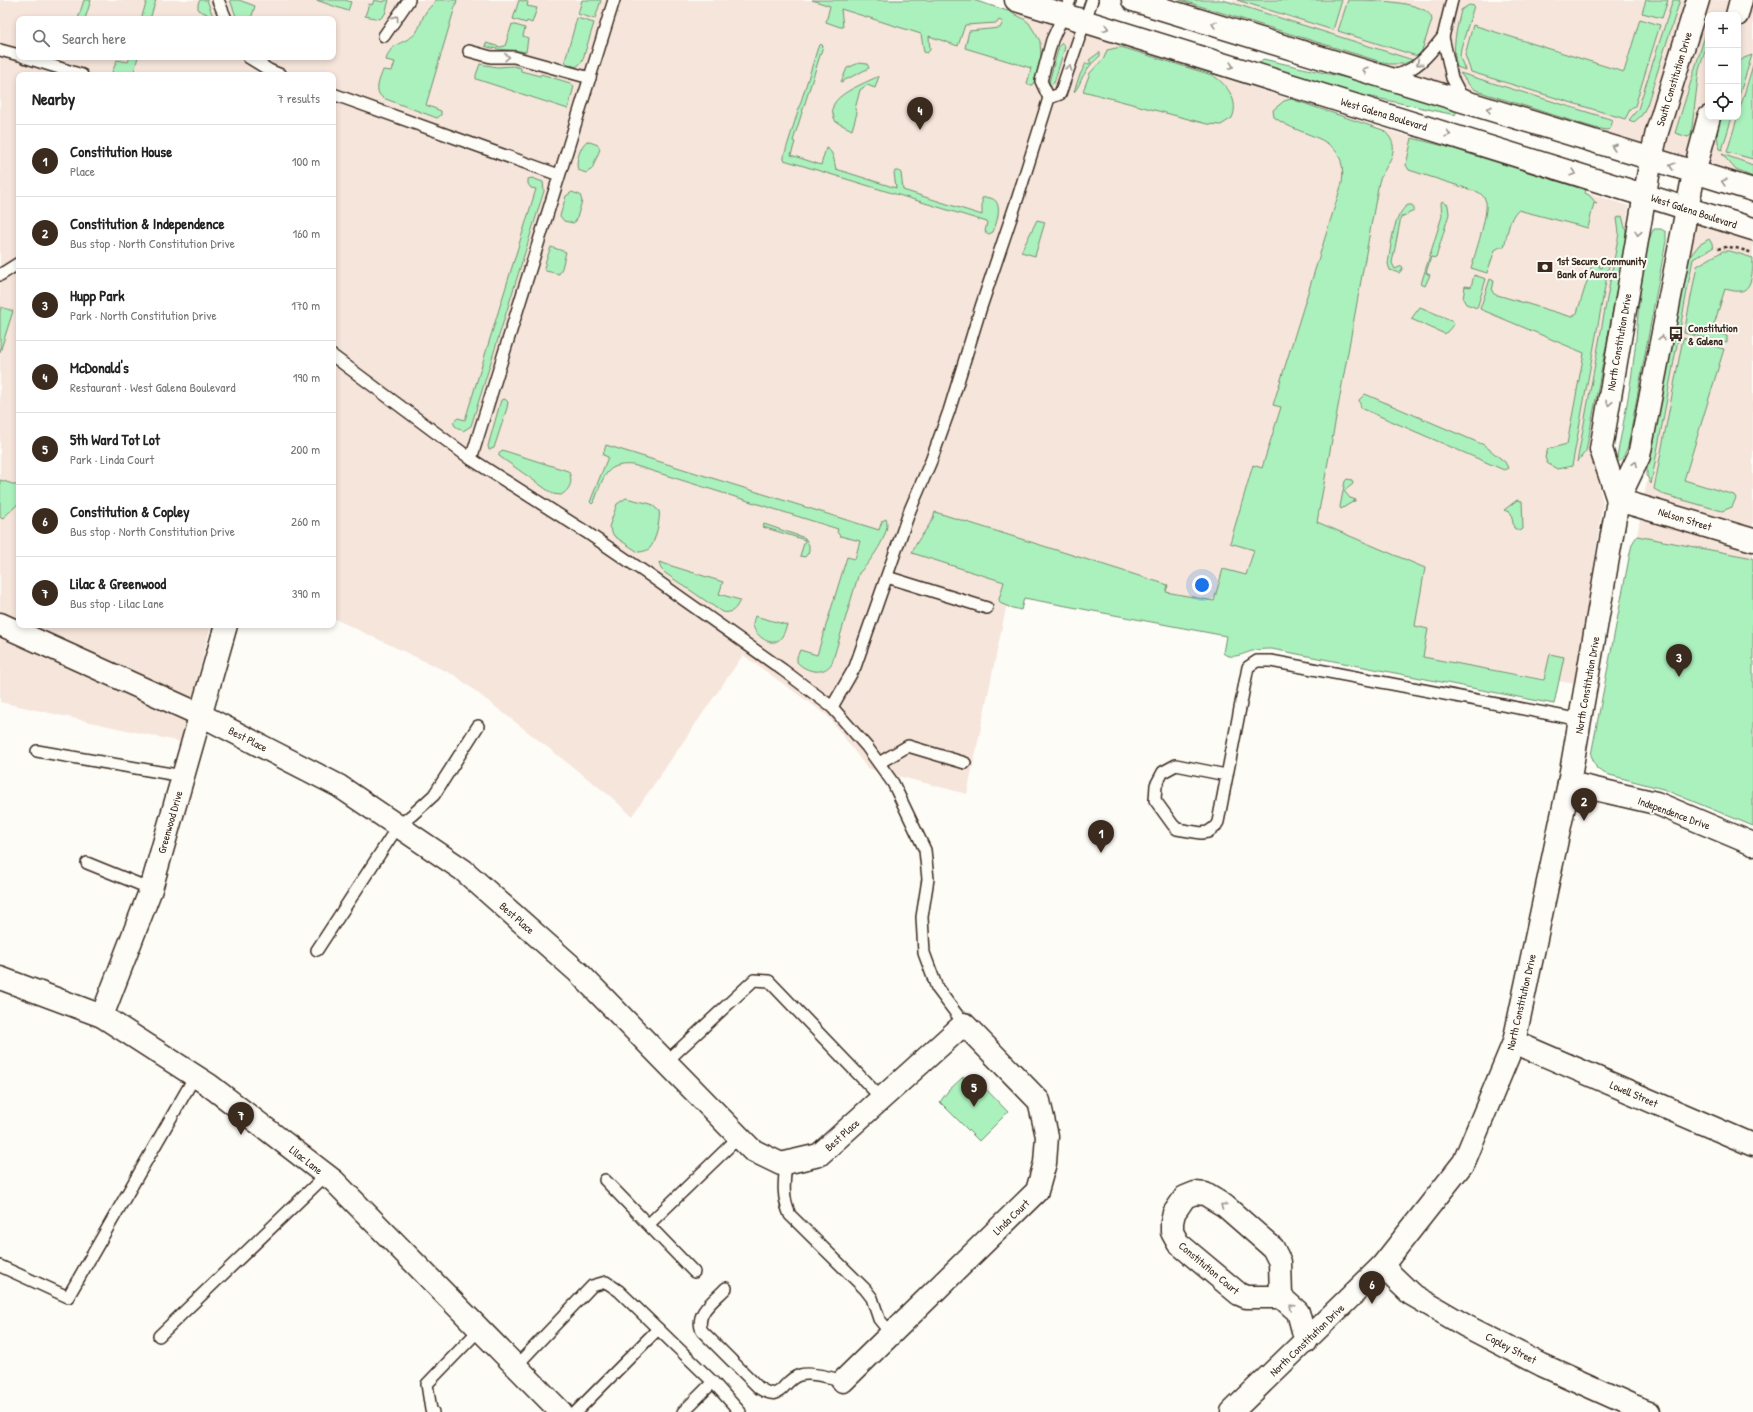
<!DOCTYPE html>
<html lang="en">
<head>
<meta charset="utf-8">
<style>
	:root { --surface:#fff; --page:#f2f2f2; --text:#222; --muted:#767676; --line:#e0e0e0; --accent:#3b2a1e }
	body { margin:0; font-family:"Patrick Hand",sans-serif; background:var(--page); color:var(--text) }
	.controls { position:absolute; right:12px; top:12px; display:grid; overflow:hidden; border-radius:8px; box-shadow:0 2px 6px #0003 }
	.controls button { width:36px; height:36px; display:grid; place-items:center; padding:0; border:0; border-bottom:1px solid var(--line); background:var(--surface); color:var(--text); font:20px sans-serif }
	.you { position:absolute; left:1202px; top:585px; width:14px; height:14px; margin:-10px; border:3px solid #fff; border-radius:50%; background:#1a73e8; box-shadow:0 0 0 6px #1a73e833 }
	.badge { display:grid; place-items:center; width:26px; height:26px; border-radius:50%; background:var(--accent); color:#fff; font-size:13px; font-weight:700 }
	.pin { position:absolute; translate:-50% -33px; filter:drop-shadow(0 1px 2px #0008) }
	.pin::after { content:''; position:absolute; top:21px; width:14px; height:12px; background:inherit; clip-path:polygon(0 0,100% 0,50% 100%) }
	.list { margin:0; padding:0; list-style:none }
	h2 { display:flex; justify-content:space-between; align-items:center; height:52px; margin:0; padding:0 16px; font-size:17px }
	h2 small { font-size:13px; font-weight:400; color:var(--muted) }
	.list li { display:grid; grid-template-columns:26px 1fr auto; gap:12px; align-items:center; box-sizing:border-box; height:72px; padding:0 16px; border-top:1px solid var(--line) }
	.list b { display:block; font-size:15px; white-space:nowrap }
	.list p { margin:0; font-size:13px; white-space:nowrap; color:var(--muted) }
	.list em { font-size:13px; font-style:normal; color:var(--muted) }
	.icon { flex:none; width:22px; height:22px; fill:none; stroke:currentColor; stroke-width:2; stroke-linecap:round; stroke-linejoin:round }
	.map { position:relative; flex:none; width:1753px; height:1412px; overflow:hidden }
	.search { position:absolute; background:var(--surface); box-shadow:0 2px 6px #0003; left:16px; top:16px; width:320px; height:44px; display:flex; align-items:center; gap:10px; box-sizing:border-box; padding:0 14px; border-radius:8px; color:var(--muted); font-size:15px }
	.panel { position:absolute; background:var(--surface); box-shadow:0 2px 6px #0003; left:16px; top:72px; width:320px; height:556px; border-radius:8px }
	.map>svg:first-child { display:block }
	.built { fill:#f6e5db; fill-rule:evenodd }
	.green { fill:#abf1bd; stroke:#738e6e }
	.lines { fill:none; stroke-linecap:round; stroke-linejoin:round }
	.service-casing { stroke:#3b2a1e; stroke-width:14 }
	.minor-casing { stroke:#3b2a1e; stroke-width:25 }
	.primary-casing { stroke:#3b2a1e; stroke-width:25 }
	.path { stroke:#3b2a1e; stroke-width:2.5; stroke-dasharray:3 3; stroke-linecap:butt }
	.service { stroke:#fdfcf7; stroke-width:11 }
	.minor { stroke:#fdfcf7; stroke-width:22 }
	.primary { stroke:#fdfcf7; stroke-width:22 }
	.oneway { stroke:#9c938a }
	.labels { text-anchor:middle; stroke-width:4; stroke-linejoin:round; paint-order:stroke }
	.street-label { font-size:11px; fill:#3b2a1e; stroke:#fdfcf7 }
	.poi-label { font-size:11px; font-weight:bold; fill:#3b2a1e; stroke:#fdfcf7; text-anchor:start }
</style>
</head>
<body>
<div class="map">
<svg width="1753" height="1412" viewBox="0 0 1753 1412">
	<rect width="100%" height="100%" fill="#fdfcf7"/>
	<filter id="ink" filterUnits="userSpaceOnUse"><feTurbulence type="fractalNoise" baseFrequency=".025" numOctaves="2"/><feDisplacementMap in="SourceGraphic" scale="8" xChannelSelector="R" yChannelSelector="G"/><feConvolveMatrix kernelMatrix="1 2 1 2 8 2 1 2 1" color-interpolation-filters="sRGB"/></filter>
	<g filter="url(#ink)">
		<g class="built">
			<path d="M0 0H976L1629 206 1589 447 1603 502 1576 684 1010 589 967 794 867 768 828 716 743 655 632 816 610 796 456 676 333 618V75H19V625H211L181 742 0 702ZM19 19H333V57H19Z"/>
			<path d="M1176 0H1753V179L1639 143ZM1708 15H1738V117H1708Z"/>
			<path d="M1693 221 1753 239V558L1637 536Z"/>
		</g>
		<g class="green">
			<path d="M84 0H91L85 19H78Z"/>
			<path d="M147 0H156L150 19H141Z"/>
			<path d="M200 0H207L214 19H206L207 14 198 10V4Z"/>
			<path d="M230 0H239L255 6 251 19H237Z"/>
			<path d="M316 0H345L351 2 348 11Z"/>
			<path d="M374 0 384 2 385 0H389L385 14 380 19 365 16 369 4 372 5Z"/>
			<path d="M436 0H457L426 105 441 111V115L437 118 383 98C373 91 380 79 383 70L392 71 395 62 386 60C391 41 404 45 416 33 420 27 421 21 424 15 427 9 432 6 436 0Z"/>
			<path d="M519 0 528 2 527 6 537 8 532 23 527 21 526 23 513 19Z"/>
			<path d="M582 0H601L595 19 578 14Z"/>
			<path d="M812 0H973L1011 12 1024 19 1029 23 1040 41 1041 56 1035 80 1032 85 1027 84 1031 68 965 48 969 31 1000 28 1003 22 999 20 997 23 965 25 958 46 929 36 930 50 927 53 924 52 921 34 841 9 843 27H840L826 22 830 6Z"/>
			<path d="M1180 0H1223L1413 60 1403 64H1388Z"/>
			<path d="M1237 0H1342L1333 30Z"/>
			<path d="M1348 0C1365 0 1431 0 1432 20L1421 53 1417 56 1338 31Z"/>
			<path d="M1646 0H1668L1662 18 1642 13Z"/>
			<path d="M1673 0H1680L1647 105 1642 115 1634 122 1629 120 1638 109Z"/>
			<path d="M1469 5 1474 6 1461 48 1460 57 1465 70 1457 67C1451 49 1457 28 1461 10Z"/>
			<path d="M577 18 594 23 582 62 576 67 566 63 565 61Z"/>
			<path d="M1640 19 1660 25 1635 106 1631 108 1625 119 1471 72 1465 55 1473 25 1624 72Z"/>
			<path d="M512 24 525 28 523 36 528 38 526 52C512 49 499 51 485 46L486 43 500 47 505 46Z"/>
			<path d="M1708 26V41L1699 70 1691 135 1688 137 1675 133Z"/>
			<path d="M1062 43 1065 47 1054 83 1050 85 1049 82 1059 46Z"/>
			<path d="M821 44 823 46 793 141 795 142 791 155 821 165 826 148C834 151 834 162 836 169L896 188 894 173 895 171H899L901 173 903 190 982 215V198C1006 194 998 220 993 232L989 234 985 232 987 222 784 160V156L818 47Z"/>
			<path d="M1121 47 1212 75C1226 83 1240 101 1232 118L1221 125 1207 124 1083 91 1090 73 1104 58 1107 50Z"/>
			<path d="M1100 52V56C1094 61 1089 66 1085 73 1080 80 1080 86 1074 92L1079 77 1086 63 1089 64 1091 63 1089 60Z"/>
			<path d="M1752 55 1738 99V63L1744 58Z"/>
			<path d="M130 57H138L133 75H111L117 60 128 62Z"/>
			<path d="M1263 59 1382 86 1457 110 1455 115 1344 91 1259 65Z"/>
			<path d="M859 63 867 64 869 68 841 82 847 68Z"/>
			<path d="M480 64 497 67 513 66 521 68V71L540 76 541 74 570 83 574 86 568 109 476 79V75Z"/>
			<path d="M1753 65V159L1727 152Z"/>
			<path d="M1460 73 1613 120 1610 129 1607 130 1595 128 1480 92 1471 87Z"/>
			<path d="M879 76 875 88 867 85 860 90 855 109 857 113 852 130 836 122C833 116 831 109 834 104 840 92 867 82 879 76Z"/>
			<path d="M1291 99 1383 130C1405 149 1386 162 1379 182L1317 522 1425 568 1415 626 1428 629 1423 657 1544 680 1550 654 1564 657 1554 704 1272 649C1267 649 1262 649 1256 650 1246 652 1232 661 1223 653L1226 636 1024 598 1021 610 1009 607 1000 603 999 599 1004 582 912 553C917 537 931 528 935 512L1168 585 1166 592 1214 601 1223 569 1246 575 1254 550 1230 543 1253 465 1262 468 1281 407 1273 405 1342 183C1349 133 1303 140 1274 117L1273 110 1284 101Z"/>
			<path d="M1720 117H1732L1722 150 1720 149C1716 139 1717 127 1720 117Z"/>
			<path d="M1412 138 1444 146 1586 190 1585 193 1589 195 1597 204 1594 203 1588 228 1518 210C1509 217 1507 236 1504 247H1500L1495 250 1487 273 1471 268C1475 254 1488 215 1486 202 1485 198 1482 194 1478 192L1409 170 1406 165Z"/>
			<path d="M587 141 598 145 600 149 592 169 586 173 578 170C575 163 580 146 587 141Z"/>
			<path d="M1722 154 1753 165V177L1736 170Z"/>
			<path d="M532 178 543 182 544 191 471 426 463 431 455 426 453 422 458 418 465 420 536 189 531 188 528 184V179Z"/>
			<path d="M572 192 580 195 582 201 576 221 573 223 564 221 560 216 566 196Z"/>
			<path d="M1442 201 1448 205 1449 214 1436 258 1431 257 1426 273 1430 275 1425 286 1421 284 1442 216 1441 203Z"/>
			<path d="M1408 205H1412L1414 208V211L1401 217 1392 263 1395 269 1402 266 1403 269 1399 273 1390 270 1388 264C1391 247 1393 214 1408 205Z"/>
			<path d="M1622 216 1626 231 1625 246 1587 446 1586 451 1577 462 1619 233 1617 218Z"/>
			<path d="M1037 220 1045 222 1035 256 1021 252Z"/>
			<path d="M1654 229H1661L1666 232V241L1628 446C1625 453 1624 459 1616 463 1622 428 1630 393 1634 357 1638 330 1640 248 1654 229Z"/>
			<path d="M1709 239 1714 247 1693 259 1651 484 1647 476V463L1688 259 1699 245Z"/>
			<path d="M551 247 566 252 562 268 559 274 546 271 544 269 546 260Z"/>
			<path d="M1723 251H1730L1753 258C1753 267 1753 289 1741 291 1736 292 1730 290 1725 289L1712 331 1727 336V343L1684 333 1697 266Z"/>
			<path d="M1593 262 1600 263 1599 267 1602 268 1603 264 1609 265 1572 466 1557 469 1547 463 1545 457 1548 449 1567 444 1584 353 1480 309 1490 279 1494 281 1492 291 1494 294 1572 317 1577 313Z"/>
			<path d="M1474 275 1486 279 1477 308 1466 304 1463 299 1465 286 1471 287Z"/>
			<path d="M1 307 13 311 0 352V312Z"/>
			<path d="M1420 307 1453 321 1454 324 1445 334 1411 319Z"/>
			<path d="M1683 338 1724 349 1684 480 1734 495 1736 498 1732 507 1722 511 1665 495 1654 489Z"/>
			<path d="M1365 394 1484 445 1505 462 1508 468 1504 470 1361 408 1359 400Z"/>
			<path d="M505 399 508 402 507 408 494 448 489 450 488 446 501 400Z"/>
			<path d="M606 445 879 530 882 521 886 519C892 532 869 564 859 573L832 663C824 676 806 672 797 662V657L800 650 817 655 847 557 855 559 860 541 840 536 837 532 838 529 633 465C604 462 603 480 594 502L592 504 590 502 608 457 603 455Z"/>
			<path d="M502 450 568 471C574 480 570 490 561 495L553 494 499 456V454Z"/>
			<path d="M1347 479 1352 480 1353 484 1344 491 1350 498 1356 500 1341 509 1340 507 1345 481Z"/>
			<path d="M0 480 19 486V503L2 519 0 517Z"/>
			<path d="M626 498 651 504 659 511C661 517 655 543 650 548 647 551 642 552 638 552L614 536 609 527 617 504Z"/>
			<path d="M1517 500 1522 501 1523 529 1520 531 1514 528 1511 513 1504 510Z"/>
			<path d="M764 524 805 538 809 545V552L805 557 800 556 805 540 763 527Z"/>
			<path d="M1637 536 1753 558V826L1663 789 1606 774 1597 769 1591 755 1630 553 1632 544Z"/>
			<path d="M659 562 723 582 719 594 740 600C736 609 732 614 722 612L665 573 661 569Z"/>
			<path d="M755 616 787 625C785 630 783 638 777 641 769 646 754 634 753 625 753 622 754 619 755 616Z"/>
			<path d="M963 1077 979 1082 1008 1112 979 1141 940 1102 948 1091Z"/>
		</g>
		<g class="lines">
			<defs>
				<g id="service">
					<path d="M218 0 226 19"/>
					<path d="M1452 0 1443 37 1452 78 1464 101"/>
					<path d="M384 36 409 0"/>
					<path d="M0 50 19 55"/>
					<path d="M469 51 491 57H514L590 78"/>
					<path d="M24 57 82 75"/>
					<path d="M248 57 269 70 281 75"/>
					<path d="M1393 76C1417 70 1428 56 1443 37"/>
					<path d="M333 94 559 175"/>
					<path d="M1049 98 1060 94 1092 0"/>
					<path d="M0 275 19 263"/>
					<path d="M333 356 471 459 586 532 649 575 783 670 832 707"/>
					<path d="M471 459 614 0"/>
					<path d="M887 577 987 608"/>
					<path d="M37 751 183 776"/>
					<path d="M879 763 908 746 965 763"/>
					<path d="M1226 775 1176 765 1163 772 1156 785 1155 800 1173 825 1177 829 1201 833 1208 832 1215 827 1218 822 1248 667 1257 661H1271L1581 720"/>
					<path d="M87 863 151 889"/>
					<path d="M317 950 398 826 412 815 434 795 478 726"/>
					<path d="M964 1024 937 988 924 953 922 917 928 879 925 850 893 783 867 747 832 707 855 667 910 510 931 461 949 411 981 307 1018 197 1049 98 1041 81 1052 40 1070 0"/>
					<path d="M666 1062 754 980 769 981 882 1099"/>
					<path d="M786 1163C784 1182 782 1197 790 1215L865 1289 872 1298 879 1319 891 1334"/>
					<path d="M605 1180 694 1272"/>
					<path d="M649 1224 739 1137"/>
					<path d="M0 1266 68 1297 195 1076"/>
					<path d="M726 1288C715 1300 694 1313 702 1331L759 1388C784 1404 781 1380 800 1375 810 1372 833 1378 843 1381"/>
					<path d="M159 1336 326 1175"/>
					<path d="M516 1366 592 1286 606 1282 619 1291 713 1382 683 1412"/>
					<path d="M713 1382 740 1412"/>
					<path d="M433 1412 431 1410 427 1384 480 1329"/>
					<path d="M576 1412 658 1329"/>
				</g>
				<g id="minor">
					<path d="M1737 15 1741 0"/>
					<path d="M1618 500 1601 449 1651 159 1657 132 1698 0"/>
					<path d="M1618 500 1753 540"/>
					<path d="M0 624 201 715 339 786 463 870 578 972 752 1150 781 1164 819 1155 964 1024 1039 1101 1047 1136 1045 1163 1037 1191 843 1381"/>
					<path d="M1569 783 1656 803 1753 844"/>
					<path d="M0 978 102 1016 209 1085 334 1181 561 1412"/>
					<path d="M102 1016 151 889 226 625"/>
					<path d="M1514 1042 1753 1145"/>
					<path d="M1382 1266 1411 1294 1466 1326 1542 1365 1631 1405 1650 1412"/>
					<path d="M1281 1297H1246L1239 1294 1178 1243 1172 1232V1222L1174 1213 1185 1197 1195 1193 1205 1194 1225 1206 1273 1248 1280 1262 1281 1297 1298 1312 1306 1342"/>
					<path d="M1232 1412 1382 1266 1464 1162 1514 1042 1569 783 1618 500 1639 456 1694 173 1709 117"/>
				</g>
				<g id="primary">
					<path d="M1016 0 1753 229"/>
					<path d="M1133 0 1753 190"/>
				</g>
			</defs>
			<use href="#service" class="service-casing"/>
			<use href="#minor" class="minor-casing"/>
			<use href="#primary" class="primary-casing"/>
			<path class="path" d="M1718 249C1730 244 1742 250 1753 253"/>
			<use href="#service" class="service"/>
			<use href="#minor" class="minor"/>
			<use href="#primary" class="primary"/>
		</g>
		<defs><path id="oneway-chevron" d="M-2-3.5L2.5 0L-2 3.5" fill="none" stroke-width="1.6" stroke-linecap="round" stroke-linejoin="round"/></defs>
		<g class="oneway">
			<use href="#oneway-chevron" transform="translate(396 18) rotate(-55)"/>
			<use href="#oneway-chevron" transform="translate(1214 24) rotate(-163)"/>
			<use href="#oneway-chevron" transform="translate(1106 28) rotate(17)"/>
			<use href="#oneway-chevron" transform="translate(507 57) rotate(-1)"/>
			<use href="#oneway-chevron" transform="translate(1419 63) rotate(140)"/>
			<use href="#oneway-chevron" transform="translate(1231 66) rotate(17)"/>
			<use href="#oneway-chevron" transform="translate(1069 68) rotate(-71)"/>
			<use href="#oneway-chevron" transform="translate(1365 70) rotate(-163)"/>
			<use href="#oneway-chevron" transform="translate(1489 109) rotate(-163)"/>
			<use href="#oneway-chevron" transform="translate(1448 134) rotate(17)"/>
			<use href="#oneway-chevron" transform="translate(1614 147) rotate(-162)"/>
			<use href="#oneway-chevron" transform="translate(1672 166) rotate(-162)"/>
			<use href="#oneway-chevron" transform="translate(1573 173) rotate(17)"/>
			<use href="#oneway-chevron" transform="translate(1724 182) rotate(-163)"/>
			<use href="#oneway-chevron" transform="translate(1638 233) rotate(100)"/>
			<use href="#oneway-chevron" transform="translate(1662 338) rotate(-79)"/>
			<use href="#oneway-chevron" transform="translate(1609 403) rotate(100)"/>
			<use href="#oneway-chevron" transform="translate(1635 464) rotate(-64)"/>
			<use href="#oneway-chevron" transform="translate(1223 1206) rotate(-143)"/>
			<use href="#oneway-chevron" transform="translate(1292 1307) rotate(-138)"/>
		</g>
	</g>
	<defs>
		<symbol id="bank-bare" viewBox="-9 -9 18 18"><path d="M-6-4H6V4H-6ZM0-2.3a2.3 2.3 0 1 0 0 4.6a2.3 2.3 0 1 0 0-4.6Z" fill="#3b2a1e" stroke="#fdfcf7" stroke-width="2.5" paint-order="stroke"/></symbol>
		<symbol id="bus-bare" viewBox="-9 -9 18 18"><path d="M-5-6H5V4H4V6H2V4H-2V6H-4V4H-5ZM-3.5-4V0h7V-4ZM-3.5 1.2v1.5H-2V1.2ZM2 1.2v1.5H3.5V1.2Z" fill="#3b2a1e" stroke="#fdfcf7" stroke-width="2.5" paint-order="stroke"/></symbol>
	</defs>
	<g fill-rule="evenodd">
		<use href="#bank-bare" x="1534" y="256" width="22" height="22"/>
		<use href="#bus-bare" x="1665" y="323" width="22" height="22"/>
	</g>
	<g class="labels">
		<g class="street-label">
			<text transform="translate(1674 79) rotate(-73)" y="4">South Constitution Drive</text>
			<text transform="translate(1384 114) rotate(17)" y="4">West Galena Boulevard</text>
			<text transform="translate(1694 211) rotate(18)" y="4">West Galena Boulevard</text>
			<text transform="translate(1619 342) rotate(-80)" y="4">North Constitution Drive</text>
			<text transform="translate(1685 519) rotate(17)" y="4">Nelson Street</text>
			<text transform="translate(1587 685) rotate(-80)" y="4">North Constitution Drive</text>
			<text transform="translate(248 739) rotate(27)" y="4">Best Place</text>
			<text transform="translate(1674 813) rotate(20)" y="4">Independence Drive</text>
			<text transform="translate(170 822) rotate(-74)" y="4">Greenwood Drive</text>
			<text transform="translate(517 918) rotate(41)" y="4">Best Place</text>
			<text transform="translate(1521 1002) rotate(-77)" y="4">North Constitution Drive</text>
			<text transform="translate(1634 1094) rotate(23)" y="4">Lowell Street</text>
			<text transform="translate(842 1135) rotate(-42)" y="4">Best Place</text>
			<text transform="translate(306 1160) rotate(38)" y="4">Lilac Lane</text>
			<text transform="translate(1011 1217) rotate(-44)" y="4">Linda Court</text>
			<text transform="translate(1209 1268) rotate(40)" y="4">Constitution Court</text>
			<text transform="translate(1307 1340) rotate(-44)" y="4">North Constitution Drive</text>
			<text transform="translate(1511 1348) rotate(27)" y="4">Copley Street</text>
		</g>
		<g class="poi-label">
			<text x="1557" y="265">1st Secure Community<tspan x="1557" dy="13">Bank of Aurora</tspan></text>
			<text x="1688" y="332">Constitution<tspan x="1688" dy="13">&amp; Galena</tspan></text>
		</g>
	</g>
</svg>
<div class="controls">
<button>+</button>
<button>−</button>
<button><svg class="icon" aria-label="locate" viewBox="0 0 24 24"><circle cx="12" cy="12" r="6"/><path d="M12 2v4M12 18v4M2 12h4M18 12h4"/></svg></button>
</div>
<div class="you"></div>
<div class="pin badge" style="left:1101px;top:853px">1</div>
<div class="pin badge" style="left:1584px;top:821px">2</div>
<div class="pin badge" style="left:1679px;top:677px">3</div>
<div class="pin badge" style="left:920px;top:130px">4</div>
<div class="pin badge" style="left:974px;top:1107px">5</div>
<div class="pin badge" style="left:1372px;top:1304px">6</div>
<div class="pin badge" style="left:241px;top:1135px">7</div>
<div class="search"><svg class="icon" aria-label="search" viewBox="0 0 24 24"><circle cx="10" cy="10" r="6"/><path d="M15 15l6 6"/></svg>Search here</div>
<section class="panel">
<h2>Nearby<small>7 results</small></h2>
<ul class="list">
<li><span class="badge">1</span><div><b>Constitution House</b><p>Place</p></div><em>100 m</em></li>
<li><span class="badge">2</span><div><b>Constitution &amp; Independence</b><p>Bus stop · North Constitution Drive</p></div><em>160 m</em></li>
<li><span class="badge">3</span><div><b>Hupp Park</b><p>Park · North Constitution Drive</p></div><em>170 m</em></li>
<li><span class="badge">4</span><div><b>McDonald's</b><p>Restaurant · West Galena Boulevard</p></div><em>190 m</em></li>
<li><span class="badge">5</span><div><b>5th Ward Tot Lot</b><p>Park · Linda Court</p></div><em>200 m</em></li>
<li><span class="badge">6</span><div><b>Constitution &amp; Copley</b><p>Bus stop · North Constitution Drive</p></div><em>260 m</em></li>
<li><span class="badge">7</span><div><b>Lilac &amp; Greenwood</b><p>Bus stop · Lilac Lane</p></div><em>390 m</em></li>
</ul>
</section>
</div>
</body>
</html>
